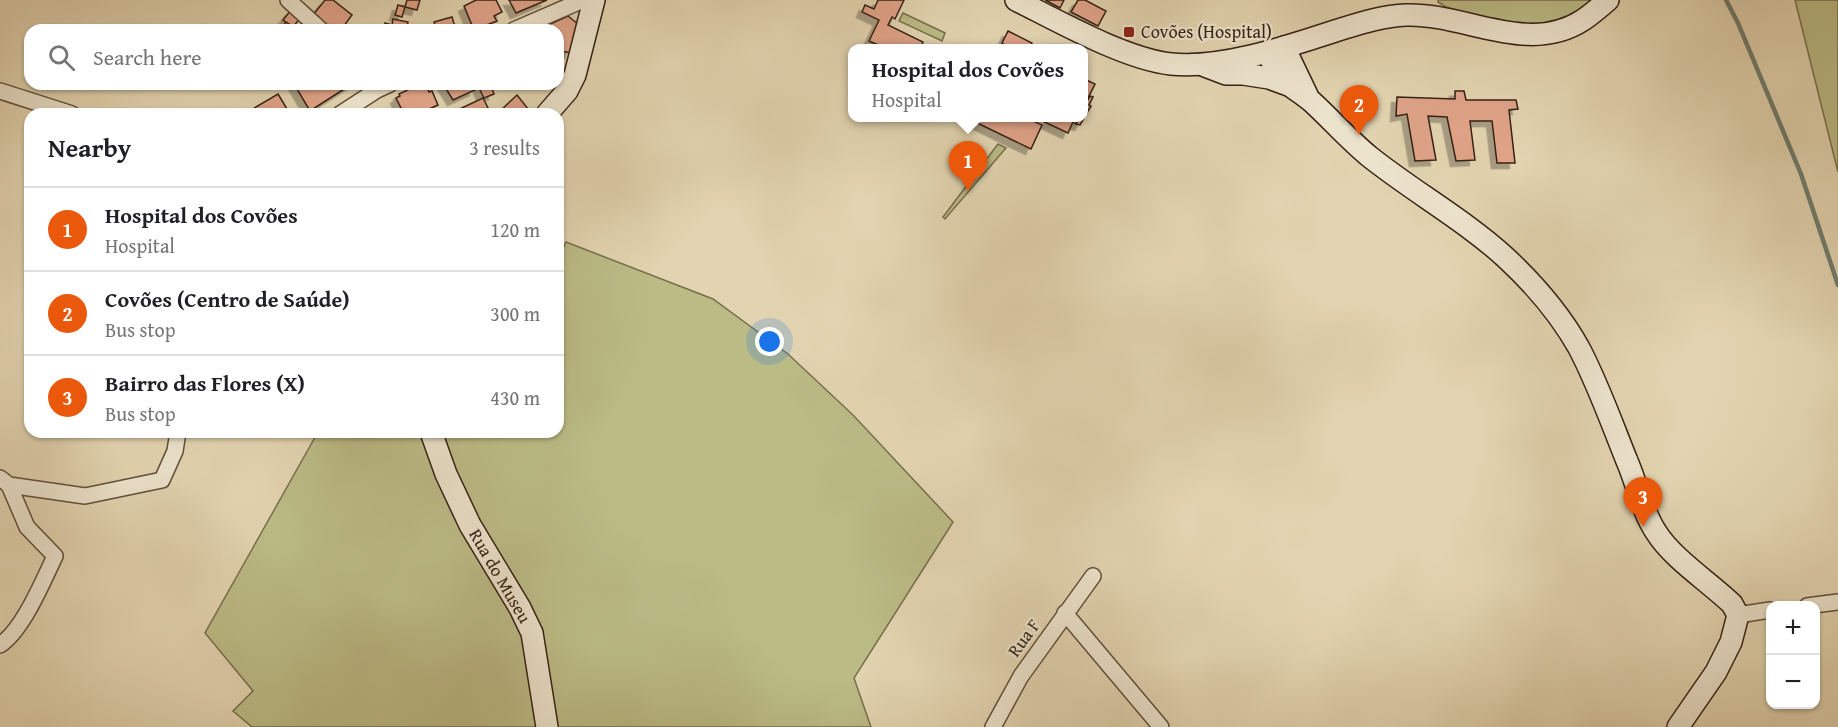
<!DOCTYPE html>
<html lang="en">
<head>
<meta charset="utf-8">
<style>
	:root { --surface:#fff; --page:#f6f6f6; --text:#202124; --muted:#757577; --line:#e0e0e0; --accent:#ea580c }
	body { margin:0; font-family:"Gentium Book Plus",serif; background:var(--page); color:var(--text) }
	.controls { position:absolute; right:18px; bottom:18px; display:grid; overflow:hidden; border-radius:12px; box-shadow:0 2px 4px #0004 }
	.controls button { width:54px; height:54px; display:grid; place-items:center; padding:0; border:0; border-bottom:2px solid var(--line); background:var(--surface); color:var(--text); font:30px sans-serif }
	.you { position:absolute; left:770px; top:342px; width:21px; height:21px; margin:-15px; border:4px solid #fff; border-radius:50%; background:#1a73e8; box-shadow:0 0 0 9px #1a73e833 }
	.badge { display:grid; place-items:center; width:39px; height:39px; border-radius:50%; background:var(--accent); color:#fff; font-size:20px; font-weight:700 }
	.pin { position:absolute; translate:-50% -50px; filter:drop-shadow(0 2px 3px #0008) }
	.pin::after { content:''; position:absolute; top:32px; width:21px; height:18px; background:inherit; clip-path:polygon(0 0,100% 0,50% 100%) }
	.popup { position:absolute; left:848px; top:44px; width:240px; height:78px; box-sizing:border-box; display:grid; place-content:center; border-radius:12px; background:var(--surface); filter:drop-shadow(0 2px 4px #0005); font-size:20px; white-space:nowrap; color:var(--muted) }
	.popup b { font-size:22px; color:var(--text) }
	.popup::after { content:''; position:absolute; left:50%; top:100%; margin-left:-12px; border:12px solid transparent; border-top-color:var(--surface) }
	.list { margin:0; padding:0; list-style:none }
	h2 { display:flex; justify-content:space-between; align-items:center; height:78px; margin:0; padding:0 24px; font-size:26px }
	h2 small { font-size:20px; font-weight:400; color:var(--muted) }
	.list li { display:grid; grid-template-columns:39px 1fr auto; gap:18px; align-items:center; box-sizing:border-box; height:84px; padding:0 24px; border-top:2px solid var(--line) }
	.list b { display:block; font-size:22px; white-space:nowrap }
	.list p { margin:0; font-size:20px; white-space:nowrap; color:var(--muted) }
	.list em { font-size:20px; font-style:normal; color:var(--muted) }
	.icon { flex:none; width:33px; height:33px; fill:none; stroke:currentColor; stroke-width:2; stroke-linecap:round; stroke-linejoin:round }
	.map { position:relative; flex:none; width:1838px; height:727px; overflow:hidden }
	.search { position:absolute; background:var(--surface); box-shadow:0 2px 4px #0004; left:24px; top:24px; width:540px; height:66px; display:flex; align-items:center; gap:15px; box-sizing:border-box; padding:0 21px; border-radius:18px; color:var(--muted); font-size:22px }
	.panel { position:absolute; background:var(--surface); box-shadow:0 2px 4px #0004; left:24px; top:108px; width:540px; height:330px; border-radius:18px }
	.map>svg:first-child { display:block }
	.green { fill:#bbbb86; stroke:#786e4d; stroke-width:1.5 }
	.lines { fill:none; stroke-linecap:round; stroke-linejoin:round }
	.stream { stroke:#6f7c6d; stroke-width:4.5 }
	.building { fill:#e0a388; stroke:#352114; stroke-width:1.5; filter:url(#shadow) }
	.street-casing { stroke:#604e3b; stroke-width:18 }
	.secondary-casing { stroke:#352114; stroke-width:24 }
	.street { stroke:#ece3cc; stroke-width:15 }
	.secondary { stroke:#ece3cc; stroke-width:21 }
	.poi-dot { fill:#8f2418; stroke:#ece3cc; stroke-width:2 }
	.labels { text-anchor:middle; stroke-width:4.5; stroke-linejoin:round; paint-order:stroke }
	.poi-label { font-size:18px; fill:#352114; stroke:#ece3cc; text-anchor:start }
	.street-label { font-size:18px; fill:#352114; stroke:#ece3cc }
</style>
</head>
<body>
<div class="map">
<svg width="1838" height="727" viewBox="0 0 1838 727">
	<defs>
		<filter id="shadow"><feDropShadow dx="-5.5" dy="5.5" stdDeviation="0" flood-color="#0004"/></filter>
	</defs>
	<rect width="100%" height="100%" fill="#e2d4b0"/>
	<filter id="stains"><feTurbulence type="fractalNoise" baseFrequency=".00333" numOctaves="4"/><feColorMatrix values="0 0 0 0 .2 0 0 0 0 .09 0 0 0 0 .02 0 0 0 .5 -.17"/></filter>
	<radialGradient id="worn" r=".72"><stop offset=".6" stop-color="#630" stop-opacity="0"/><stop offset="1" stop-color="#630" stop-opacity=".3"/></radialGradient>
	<g class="green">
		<path d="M1438 0H1596C1590 5 1584 11 1578 15 1536 37 1487 19 1446 7L1438 2Z"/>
		<path d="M1795 0H1838V172Z"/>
		<path d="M903 13 945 33 942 41 899 21Z"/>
		<path d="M998 144 1006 148 945 219 943 217Z"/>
		<path d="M566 242 713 299 788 354 853 415 953 522 854 678 871 727H252L233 711 253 691 205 633 318 432H558V260Z"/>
	</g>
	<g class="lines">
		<path class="stream" d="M1726 0 1738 23 1801 174 1838 285"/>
	</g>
	<g class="building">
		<path d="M325 0H333L352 15 341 30H333L313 15Z"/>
		<path d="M407 0H420L417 10 405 7Z"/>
		<path d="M476 0H496L502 12 494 16 497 21 474 30 464 6Z"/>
		<path d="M509 0H547L516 13Z"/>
		<path d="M878 0H904L895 19 892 17 888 25 923 42 921 47 923 48H885L869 41 879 20 862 12 865 5 874 9Z"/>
		<path d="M1045 0H1064L1060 8Z"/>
		<path d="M1078 0H1085L1106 11 1098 26 1071 12Z"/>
		<path d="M398 5 405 7 402 17 395 15Z"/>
		<path d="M291 10 301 17 293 27 283 20Z"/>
		<path d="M568 16 578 24 570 53 558 50V30H537Z"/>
		<path d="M452 17 456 30H437L434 22Z"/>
		<path d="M393 19 408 22 406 30H384L385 23 392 25Z"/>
		<path d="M286 22 296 29V30H281Z"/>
		<path d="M355 25 377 30H353Z"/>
		<path d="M1008 31 1032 43 1031 45 1038 48H1003L1005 45 1002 43Z"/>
		<path d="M1084 79 1095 84 1084 106Z"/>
		<path d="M294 84H352L310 111Z"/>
		<path d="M420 84H426L429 92 432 91 438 105 418 114H404L396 98 400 96 399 94Z"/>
		<path d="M443 84H472L475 90 453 100Z"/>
		<path d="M477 84H495L491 86 494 94 484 98Z"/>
		<path d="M1455 91H1464L1466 100H1516L1518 109 1509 110 1515 163H1497L1492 121H1470L1475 160 1456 161 1447 117 1428 116 1436 160 1415 161 1407 114 1396 116 1397 97 1455 99Z"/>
		<path d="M278 94 290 114H250L252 112 251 110Z"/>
		<path d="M517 95 532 114H497Z"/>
		<path d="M1090 96 1093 97 1089 105 1091 106 1080 125 1076 124 1079 118H1084V106Z"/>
		<path d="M483 98 488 108 475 114H449Z"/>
		<path d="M970 118H1027L1042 125 1031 149 969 119Z"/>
		<path d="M1036 118H1079L1076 124 1073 122 1068 133Z"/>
	</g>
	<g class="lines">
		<defs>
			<g id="street">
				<path d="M288 0 321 30"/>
				<path d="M514 30 583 0"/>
				<path d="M0 91 72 114"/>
				<path d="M340 114 377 90 390 84"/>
				<path d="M0 478 9 485 85 496 162 480 175 451 178 432"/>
				<path d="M1807 606 1838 602"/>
				<path d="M1065 613 1161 727"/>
				<path d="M1738 615 1770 610"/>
				<path d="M0 645C23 630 43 581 55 556L27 527 9 485"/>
				<path d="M993 727 1021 676 1093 576"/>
			</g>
			<g id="secondary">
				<path d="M1016 0C1058 21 1125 59 1171 64 1222 69 1286 47 1335 31 1358 24 1381 16 1406 15 1465 13 1528 56 1583 20 1592 14 1600 7 1608 0"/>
				<path d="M1284 47 1307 95"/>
				<path d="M1269 51C1276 83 1288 82 1311 101 1331 119 1349 140 1370 157 1414 192 1463 219 1505 257 1533 283 1560 314 1579 348 1598 384 1612 424 1627 461 1637 484 1642 511 1656 532 1672 558 1709 582 1732 604L1738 615 1731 642 1716 672 1678 727"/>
				<path d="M1205 66 1226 74H1243L1269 78 1288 85"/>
				<path d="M547 114 567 91 575 75 594 0"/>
				<path d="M431 432 446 474 470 525 520 608 532 633 547 727"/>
			</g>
		</defs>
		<use href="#street" class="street-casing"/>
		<use href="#secondary" class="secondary-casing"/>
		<use href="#street" class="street"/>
		<use href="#secondary" class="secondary"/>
	</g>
	<rect class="poi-dot" x="1123" y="26" width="12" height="12" rx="3"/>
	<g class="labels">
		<g class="poi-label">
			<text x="1141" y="38">Covões (Hospital)</text>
		</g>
		<g class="street-label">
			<text transform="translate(500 576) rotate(60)" y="6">Rua do Museu</text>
			<text transform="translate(1024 638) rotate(-54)" y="6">Rua F</text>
		</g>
	</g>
	<rect width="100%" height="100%" filter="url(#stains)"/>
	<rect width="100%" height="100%" fill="url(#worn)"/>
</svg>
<div class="controls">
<button>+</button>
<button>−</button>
</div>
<div class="you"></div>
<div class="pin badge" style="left:968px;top:191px">1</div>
<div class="popup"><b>Hospital dos Covões</b>Hospital</div>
<div class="pin badge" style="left:1359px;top:135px">2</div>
<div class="pin badge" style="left:1643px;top:527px">3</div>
<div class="search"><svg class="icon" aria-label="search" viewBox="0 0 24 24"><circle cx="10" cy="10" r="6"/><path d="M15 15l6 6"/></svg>Search here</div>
<section class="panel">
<h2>Nearby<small>3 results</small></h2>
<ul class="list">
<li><span class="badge">1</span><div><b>Hospital dos Covões</b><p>Hospital</p></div><em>120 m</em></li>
<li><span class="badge">2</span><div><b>Covões (Centro de Saúde)</b><p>Bus stop</p></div><em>300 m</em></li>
<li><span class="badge">3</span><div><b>Bairro das Flores (X)</b><p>Bus stop</p></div><em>430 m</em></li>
</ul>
</section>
</div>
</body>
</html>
